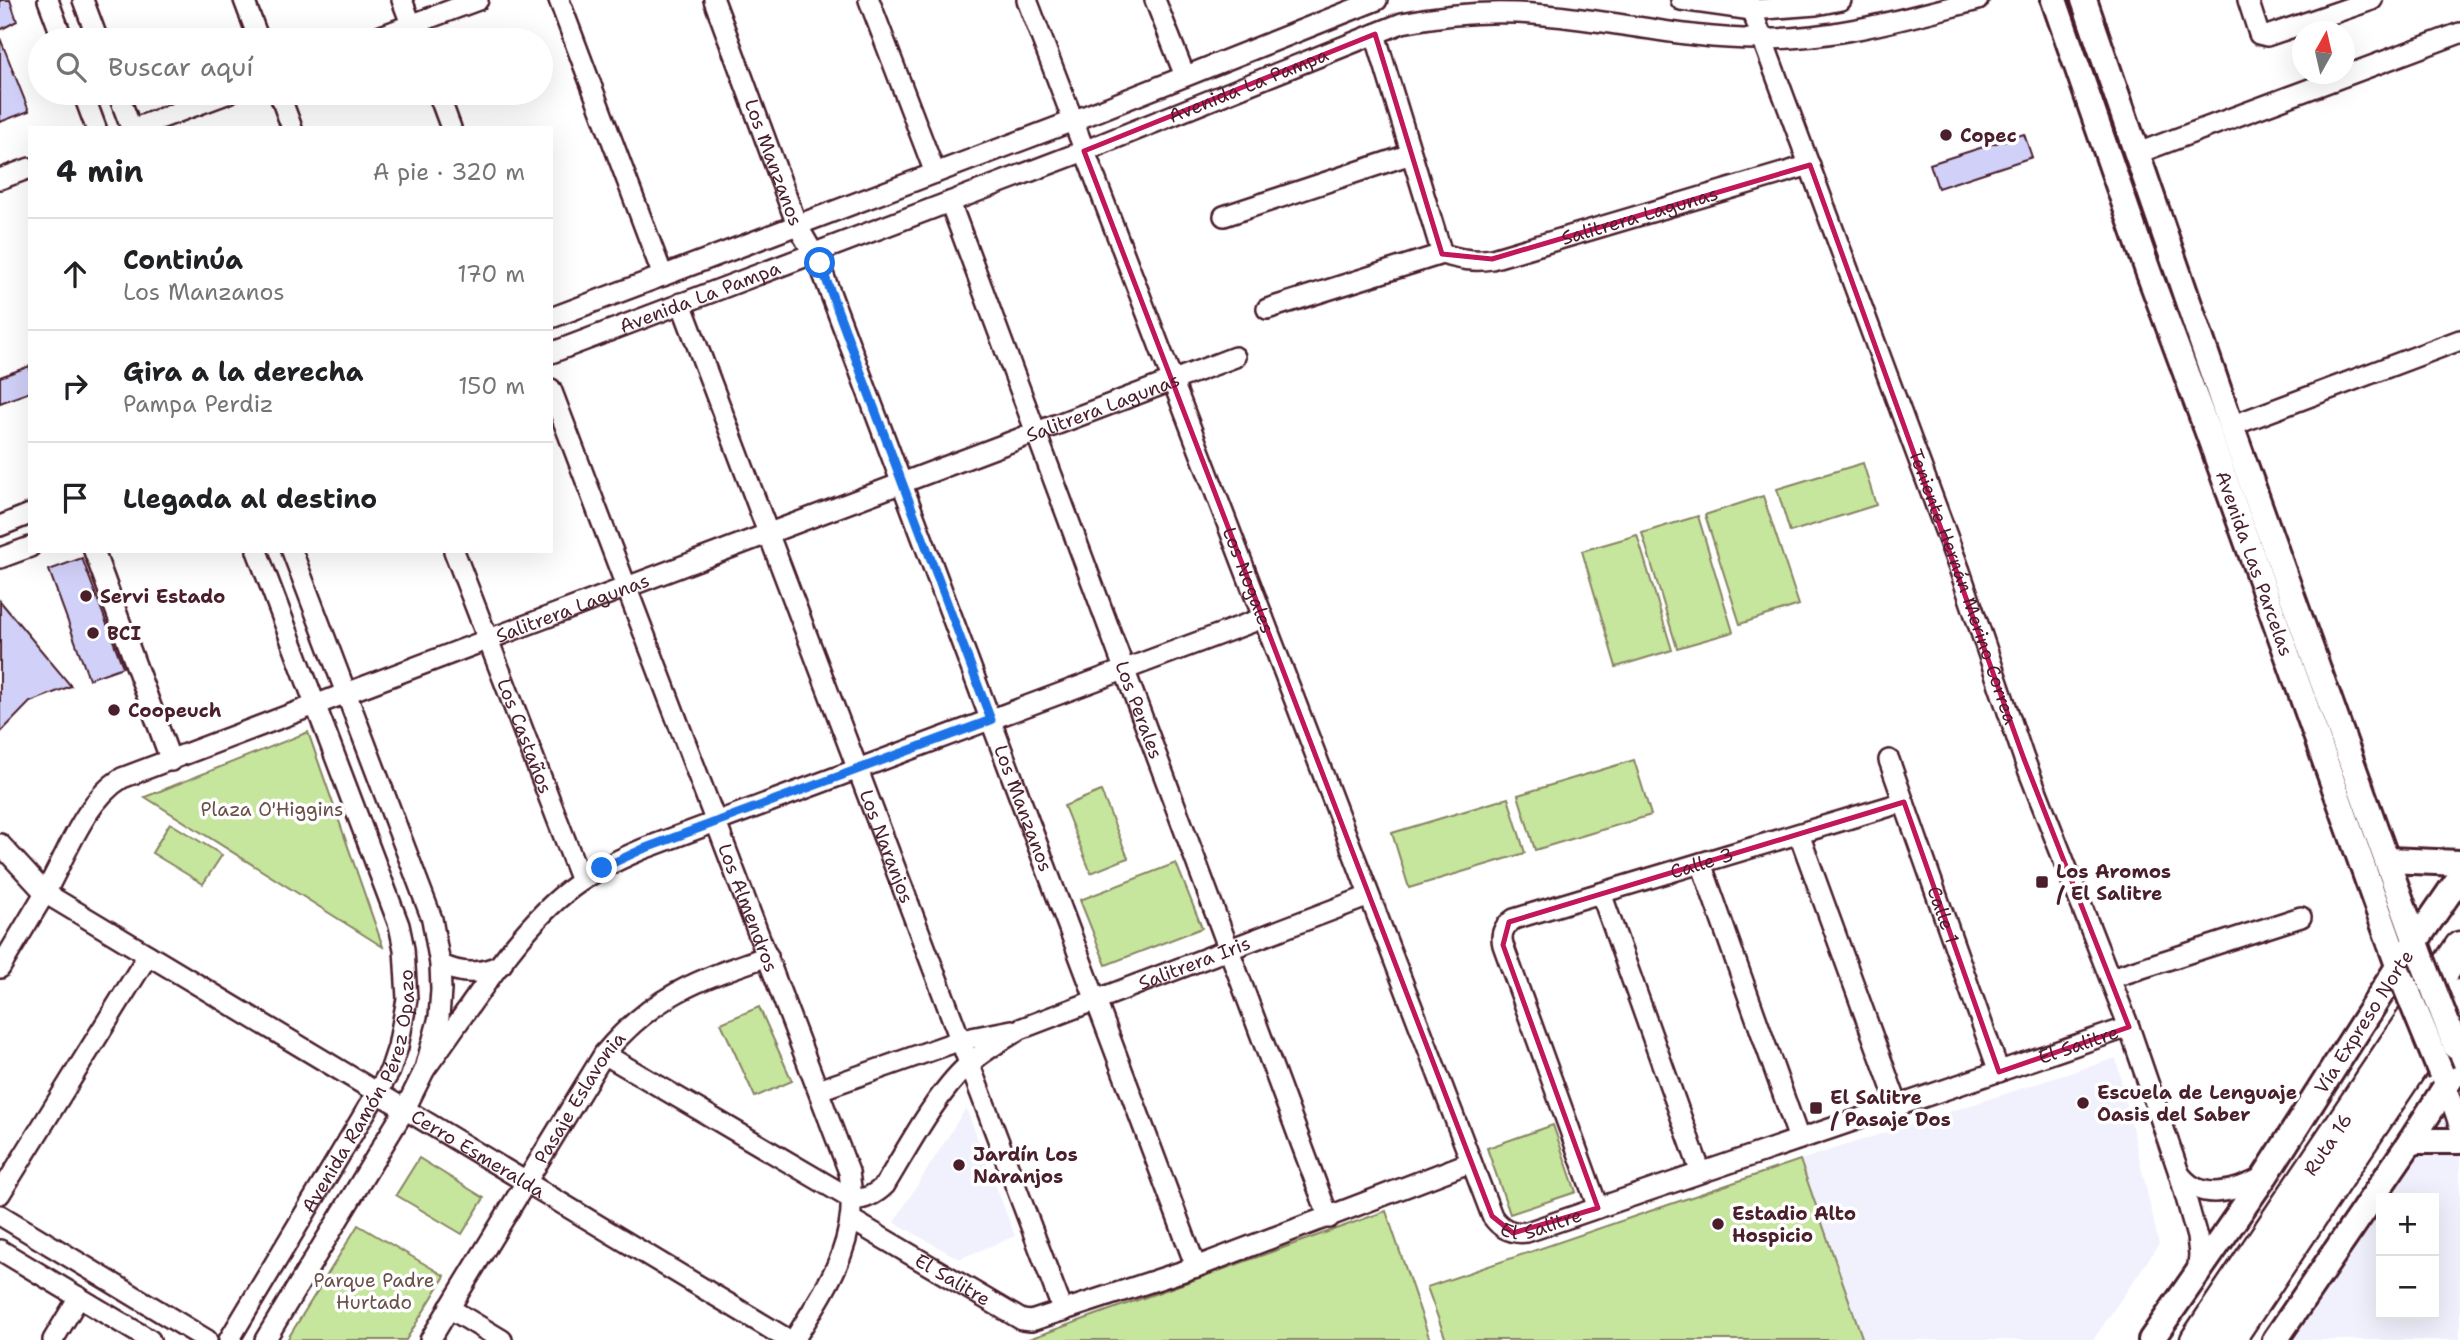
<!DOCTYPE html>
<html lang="es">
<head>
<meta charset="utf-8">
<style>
	:root { --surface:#fff; --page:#f2f2f2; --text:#202124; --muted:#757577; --line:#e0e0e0 }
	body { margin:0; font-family:"Shantell Sans",sans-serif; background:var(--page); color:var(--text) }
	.controls { position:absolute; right:21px; bottom:21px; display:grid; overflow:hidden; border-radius:0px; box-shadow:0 7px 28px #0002 }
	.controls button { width:63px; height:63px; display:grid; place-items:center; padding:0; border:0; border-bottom:2px solid var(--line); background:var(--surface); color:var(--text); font:35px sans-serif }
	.compass { position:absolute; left:2292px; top:21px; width:63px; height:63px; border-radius:50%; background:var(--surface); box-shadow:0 7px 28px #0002; rotate:8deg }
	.stop { position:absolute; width:21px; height:21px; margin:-16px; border:5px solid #1a73e8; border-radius:50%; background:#fff }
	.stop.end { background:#1a73e8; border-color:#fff; box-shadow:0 2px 7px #0008 }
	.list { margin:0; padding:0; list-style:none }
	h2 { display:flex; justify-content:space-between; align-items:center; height:91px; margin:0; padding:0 28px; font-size:30px }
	h2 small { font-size:23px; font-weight:400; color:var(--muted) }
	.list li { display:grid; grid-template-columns:46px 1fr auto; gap:21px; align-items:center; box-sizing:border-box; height:112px; padding:0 28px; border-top:2px solid var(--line) }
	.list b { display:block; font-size:26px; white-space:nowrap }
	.list p { margin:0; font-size:23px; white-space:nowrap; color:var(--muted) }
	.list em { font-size:23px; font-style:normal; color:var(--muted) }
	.icon { flex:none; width:38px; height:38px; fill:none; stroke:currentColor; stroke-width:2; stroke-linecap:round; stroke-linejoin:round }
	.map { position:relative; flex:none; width:2460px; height:1340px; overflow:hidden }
	.search { position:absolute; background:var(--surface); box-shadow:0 7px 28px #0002; left:28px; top:28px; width:525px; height:77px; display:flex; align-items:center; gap:18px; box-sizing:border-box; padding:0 24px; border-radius:38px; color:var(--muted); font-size:26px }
	.panel { position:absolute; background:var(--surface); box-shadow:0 7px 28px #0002; left:28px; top:126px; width:525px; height:427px; border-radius:0px }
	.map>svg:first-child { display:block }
	.built { fill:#f1f1fd; fill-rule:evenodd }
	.green { fill:#c6e59d; stroke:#888264; stroke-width:2 }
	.building { fill:#d0d0f8; stroke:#4a1f2b; stroke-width:2 }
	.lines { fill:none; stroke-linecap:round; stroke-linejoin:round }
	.minor-casing { stroke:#4a1f2b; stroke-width:24 }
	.major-casing { stroke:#4a1f2b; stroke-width:30 }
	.highway-casing { stroke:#4a1f2b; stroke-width:35 }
	.minor { stroke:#fff; stroke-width:19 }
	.major { stroke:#fff; stroke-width:24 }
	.highway { stroke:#fff; stroke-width:30 }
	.major-bridge-casing { stroke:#4a1f2b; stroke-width:30; stroke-linecap:butt }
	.major-bridge { stroke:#fff; stroke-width:24 }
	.route { stroke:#1a73e8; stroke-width:9 }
	.marked { fill:none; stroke:#c2185b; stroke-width:5; stroke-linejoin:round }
	.poi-dot { fill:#4a1f2b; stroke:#fff; stroke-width:2.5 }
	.labels { text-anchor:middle; stroke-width:7; stroke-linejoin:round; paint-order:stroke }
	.street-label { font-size:19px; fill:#4a1f2b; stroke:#fff }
	.poi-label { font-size:19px; font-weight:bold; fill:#4a1f2b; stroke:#fff; text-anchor:start }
	.park-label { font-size:19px; fill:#695048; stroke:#fff }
</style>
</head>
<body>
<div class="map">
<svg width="2460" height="1340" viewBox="0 0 2460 1340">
	<rect width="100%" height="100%" fill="#fff"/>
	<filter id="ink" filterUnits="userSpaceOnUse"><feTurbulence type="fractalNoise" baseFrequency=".0143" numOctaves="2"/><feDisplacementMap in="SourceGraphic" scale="14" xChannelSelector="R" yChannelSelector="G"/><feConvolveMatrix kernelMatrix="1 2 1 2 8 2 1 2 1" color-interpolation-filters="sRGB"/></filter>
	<g filter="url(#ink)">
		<g class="built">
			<path d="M2116 1058 2159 1244 2093 1340H1863L1800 1160Z"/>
			<path d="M2460 1077V1340H2286ZM2381 1198H2434V1314H2381Z"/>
			<path d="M966 1108 1015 1236 959 1259 894 1222Z"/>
		</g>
		<g class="green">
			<path d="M1863 463 1876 505 1790 532 1777 489Z"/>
			<path d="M1763 496 1799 605 1740 624 1705 515Z"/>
			<path d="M1698 516 1733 632 1677 648 1642 533Z"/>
			<path d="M1637 535 1672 650 1616 667 1582 551Z"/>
			<path d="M308 732 383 947 145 797Z"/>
			<path d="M1634 760 1651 815 1535 850 1518 795Z"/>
			<path d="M1101 791 1128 858 1091 873 1064 806Z"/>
			<path d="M1508 798 1525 853 1409 888 1392 833Z"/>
			<path d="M170 823 222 855 203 884 152 853Z"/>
			<path d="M1176 863 1202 928 1106 965 1080 900Z"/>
			<path d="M759 1007 792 1081 755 1097 721 1023Z"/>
			<path d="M1553 1125 1576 1192 1510 1214 1487 1148Z"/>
			<path d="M419 1158 484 1198 462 1234 396 1195Z"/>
			<path d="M1800 1160 1863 1340H1446L1427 1287Z"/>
			<path d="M1386 1211 1430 1340H1026Z"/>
			<path d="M358 1225 445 1276 406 1340H287Z"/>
		</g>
		<g class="building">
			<path d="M0 0H10L17 21 0 30Z"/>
			<path d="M0 38 29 111 0 122Z"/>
			<path d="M2024 134 2032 157 1938 188 1930 164Z"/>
			<path d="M30 366V392L0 403V377Z"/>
			<path d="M82 558 123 667 89 679 49 570Z"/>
			<path d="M0 601 71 686 30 702 0 733Z"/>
		</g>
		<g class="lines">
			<defs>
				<g id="minor">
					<path d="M48 0 63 40"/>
					<path d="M83 0 98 40"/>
					<path d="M244 0 259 40"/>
					<path d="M402 0 417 40"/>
					<path d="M559 0 663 276"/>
					<path id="s1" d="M714 0 797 225 819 263 1196 1267"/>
					<path d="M869 0 935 173"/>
					<path id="s2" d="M1027 0 1492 1216C1501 1229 1511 1234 1527 1232L2129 1027"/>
					<path d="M1155 0 1185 76"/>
					<path d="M1681 0 1752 10 1816 5 1841 0"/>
					<path id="s3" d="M1748 0 1960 571 2024 759 2129 1027 2179 1173 2197 1237 2199 1255 2197 1274"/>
					<path d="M2248 0 2259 34 2267 36 2372 0"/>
					<path d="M1375 34 1442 254"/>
					<path d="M370 40 478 0"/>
					<path d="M83 93 96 128"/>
					<path d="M118 93 131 128"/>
					<path d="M279 93 292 128"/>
					<path d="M438 93 451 128"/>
					<path d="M135 128 229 93"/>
					<path d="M2138 153 2460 33"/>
					<path d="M0 179 30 168"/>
					<path id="s4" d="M950 202 1329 1218"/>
					<path d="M1224 216 1411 154"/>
					<path id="s5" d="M681 303 1063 1311"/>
					<path id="s6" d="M1267 309 1442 254C1460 259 1473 262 1492 259L1810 165"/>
					<path d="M551 318 1073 121 1377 0"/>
					<path id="s7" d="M551 353 1084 151 1402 23C1450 13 1496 10 1545 15 1618 21 1689 40 1763 39 1836 39 1907 18 1978 0"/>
					<path id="s8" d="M551 389 849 1172C861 1240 828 1285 794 1340"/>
					<path d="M2231 426 2460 340"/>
					<path d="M0 526 30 514"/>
					<path d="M94 551 171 761"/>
					<path id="s9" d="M454 551 581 881"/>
					<path d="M0 558 30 547"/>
					<path id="s10" d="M1889 760 1999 1072"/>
					<path d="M1799 834 1898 1106"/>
					<path id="s11" d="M0 844 45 893 789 1340"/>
					<path d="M1701 863 1799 1139"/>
					<path d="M1601 893 1701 1173"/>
					<path d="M440 964C461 975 481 975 502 964"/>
					<path id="s12" d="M0 968C15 943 30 918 45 893 66 856 85 800 122 778L1235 357"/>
					<path d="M2111 978 2301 917"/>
					<path id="s13" d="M604 1054 853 1200C866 1199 875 1195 885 1185 907 1149 936 1094 967 1066 982 1051 1002 1041 1020 1029L1369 896"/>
					<path d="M425 1069C466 1014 512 937 564 894 588 874 615 861 643 849L1263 618"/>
					<path d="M2446 1086 2460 1127"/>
					<path d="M819 1090 961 1040 1012 1030"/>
					<path d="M2179 1173C2200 1204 2237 1191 2265 1176"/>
					<path d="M0 1194 148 955"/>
					<path id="s14" d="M1598 1208 1503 945C1500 934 1504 926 1514 919L1904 802"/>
					<path d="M0 1215 207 1340"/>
					<path id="s15" d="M852 1220 1022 1320 1031 1321 1196 1267 1471 1162"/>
					<path d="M0 1250 150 1340"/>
					<path d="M449 1308 502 1340"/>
					<path d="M53 1340 79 1297"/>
					<path id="s16" d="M229 1340 390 1071 398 1047 407 999 404 949 399 925 257 551"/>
					<path d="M265 1340 405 1109 425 1069 439 1017 441 990 440 964 432 919 292 551"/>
					<path id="s17" d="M430 1340 604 1054C653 995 698 980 768 956"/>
				</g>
				<g id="major">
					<path id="s18" d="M2054 0 2148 271 2209 435 2405 985"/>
					<path d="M2084 0 2231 426 2422 959"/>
					<path d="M2388 860 2460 863"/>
					<path d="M2411 1141H2460"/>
					<path id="s19" d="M2151 1340 2265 1176 2398 967 2460 877"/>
					<path d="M2275 1340 2411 1141 2460 1064"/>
				</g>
				<g id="highway">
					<path id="s20" d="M2196 1340 2460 947"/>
					<path d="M2229 1340 2460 995"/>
				</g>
			</defs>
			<use href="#minor" class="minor-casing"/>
			<use href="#major" class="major-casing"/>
			<use href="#highway" class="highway-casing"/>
			<use href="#minor" class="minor"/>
			<use href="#major" class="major"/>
			<use href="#highway" class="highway"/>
			<defs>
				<g id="major-bridge">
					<path d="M2422 959 2456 1047"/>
					<path d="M2405 985 2441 1073"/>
				</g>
			</defs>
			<use href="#major-bridge" class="major-bridge-casing"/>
			<use href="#major-bridge" class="major-bridge"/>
		</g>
	</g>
	<g class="lines" filter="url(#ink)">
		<path class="route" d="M602 868 643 849 991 720 820 263"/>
	</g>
	<path class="marked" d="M1375 34 1442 254 1492 259 1810 165 2024 759 2129 1027 1999 1072 1904 802 1509 922 1503 945 1598 1208 1513 1233 1492 1216 1084 151Z"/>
	<g class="poi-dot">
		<circle cx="1946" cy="135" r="7"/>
		<circle cx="86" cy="596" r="7"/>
		<circle cx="93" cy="633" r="7"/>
		<circle cx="114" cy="710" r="7"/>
		<rect x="2035" y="875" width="14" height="14" rx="3.5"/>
		<circle cx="2083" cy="1103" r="7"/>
		<rect x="1809" y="1101" width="14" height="14" rx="3.5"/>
		<circle cx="959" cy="1165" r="7"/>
		<circle cx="1718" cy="1224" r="7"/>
	</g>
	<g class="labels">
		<g class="street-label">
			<text dy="7" stroke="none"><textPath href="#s7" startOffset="747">Avenida La Pampa</textPath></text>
			<text dy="7" stroke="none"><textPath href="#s1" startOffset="173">Los Manzanos</textPath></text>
			<text dy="7" stroke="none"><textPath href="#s6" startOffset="388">Salitrera Lagunas</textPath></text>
			<text dy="7" stroke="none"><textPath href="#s7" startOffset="159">Avenida La Pampa</textPath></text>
			<text dy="7" stroke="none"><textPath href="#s12" startOffset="1276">Salitrera Lagunas</textPath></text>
			<text dy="7" stroke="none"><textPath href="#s18" startOffset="598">Avenida Las Parcelas</textPath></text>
			<text dy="7" stroke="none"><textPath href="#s2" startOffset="621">Los Nogales</textPath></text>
			<text dy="7" stroke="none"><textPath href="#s3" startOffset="625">Teniente Hernán Merino Correa</textPath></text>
			<text dy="7" stroke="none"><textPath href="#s12" startOffset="709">Salitrera Lagunas</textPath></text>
			<text dy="7" stroke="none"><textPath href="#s4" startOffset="542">Los Perales</textPath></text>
			<text dy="7" stroke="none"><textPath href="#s9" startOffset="198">Los Castaños</textPath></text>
			<text dy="7" stroke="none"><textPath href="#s1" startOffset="866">Los Manzanos</textPath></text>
			<text dy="7" stroke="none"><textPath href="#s5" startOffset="581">Los Naranjos</textPath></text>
			<text dy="7" stroke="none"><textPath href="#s14" startOffset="506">Calle 3</textPath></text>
			<text dy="7" stroke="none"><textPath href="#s8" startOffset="555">Los Almendros</textPath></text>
			<text dy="7" stroke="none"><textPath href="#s10" startOffset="164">Calle 1</textPath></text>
			<text dy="7" stroke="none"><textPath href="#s13" startOffset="721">Salitrera Iris</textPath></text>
			<text dy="7" stroke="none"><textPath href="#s19" startOffset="383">Vía Expreso Norte</textPath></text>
			<text dy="7" stroke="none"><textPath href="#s2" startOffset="1925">El Salitre</textPath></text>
			<text dy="7" stroke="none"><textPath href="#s16" startOffset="284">Avenida Ramón Pérez Opazo</textPath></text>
			<text dy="7" stroke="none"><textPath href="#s17" startOffset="285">Pasaje Eslavonia</textPath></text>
			<text dy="7" stroke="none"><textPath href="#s20" startOffset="236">Ruta 16</textPath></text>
			<text dy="7" stroke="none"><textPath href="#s11" startOffset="572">Cerro Esmeralda</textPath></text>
			<text dy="7" stroke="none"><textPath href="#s2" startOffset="1358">El Salitre</textPath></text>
			<text dy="7" stroke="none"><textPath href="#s15" startOffset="117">El Salitre</textPath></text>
		</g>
		<g class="poi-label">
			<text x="1960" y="142">Copec</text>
			<text x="100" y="603">Servi Estado</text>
			<text x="107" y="640">BCI</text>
			<text x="128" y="717">Coopeuch</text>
			<text x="2056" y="878">Los Aromos<tspan x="2056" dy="22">/ El Salitre</tspan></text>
			<text x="2097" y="1099">Escuela de Lenguaje<tspan x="2097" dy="22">Oasis del Saber</tspan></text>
			<text x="1830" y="1104">El Salitre<tspan x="1830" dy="22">/ Pasaje Dos</tspan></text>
			<text x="973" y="1161">Jardín Los<tspan x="973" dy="22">Naranjos</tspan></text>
			<text x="1732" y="1220">Estadio Alto<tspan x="1732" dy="22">Hospicio</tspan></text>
		</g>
		<g class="park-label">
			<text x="272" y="816">Plaza O'Higgins</text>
			<text x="374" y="1287">Parque Padre<tspan x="374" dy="22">Hurtado</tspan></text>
		</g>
	</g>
</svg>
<div class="controls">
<button>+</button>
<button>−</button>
</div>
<svg class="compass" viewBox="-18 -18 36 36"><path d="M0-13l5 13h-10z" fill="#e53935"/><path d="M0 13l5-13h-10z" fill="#757577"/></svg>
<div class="stop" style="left:820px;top:263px"></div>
<div class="stop end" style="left:602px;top:868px"></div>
<div class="search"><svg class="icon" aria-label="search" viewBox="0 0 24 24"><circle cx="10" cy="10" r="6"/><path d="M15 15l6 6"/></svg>Buscar aquí</div>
<section class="panel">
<h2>4 min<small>A pie · 320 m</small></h2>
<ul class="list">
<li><svg class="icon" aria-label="ahead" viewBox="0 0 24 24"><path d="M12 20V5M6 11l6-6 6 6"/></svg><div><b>Continúa</b><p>Los Manzanos</p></div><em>170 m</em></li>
<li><svg class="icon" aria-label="right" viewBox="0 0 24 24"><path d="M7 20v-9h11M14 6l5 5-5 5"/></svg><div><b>Gira a la derecha</b><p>Pampa Perdiz</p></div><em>150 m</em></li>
<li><svg class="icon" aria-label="arrive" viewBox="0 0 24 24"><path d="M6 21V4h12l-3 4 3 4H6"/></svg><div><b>Llegada al destino</b></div></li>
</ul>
</section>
</div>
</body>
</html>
